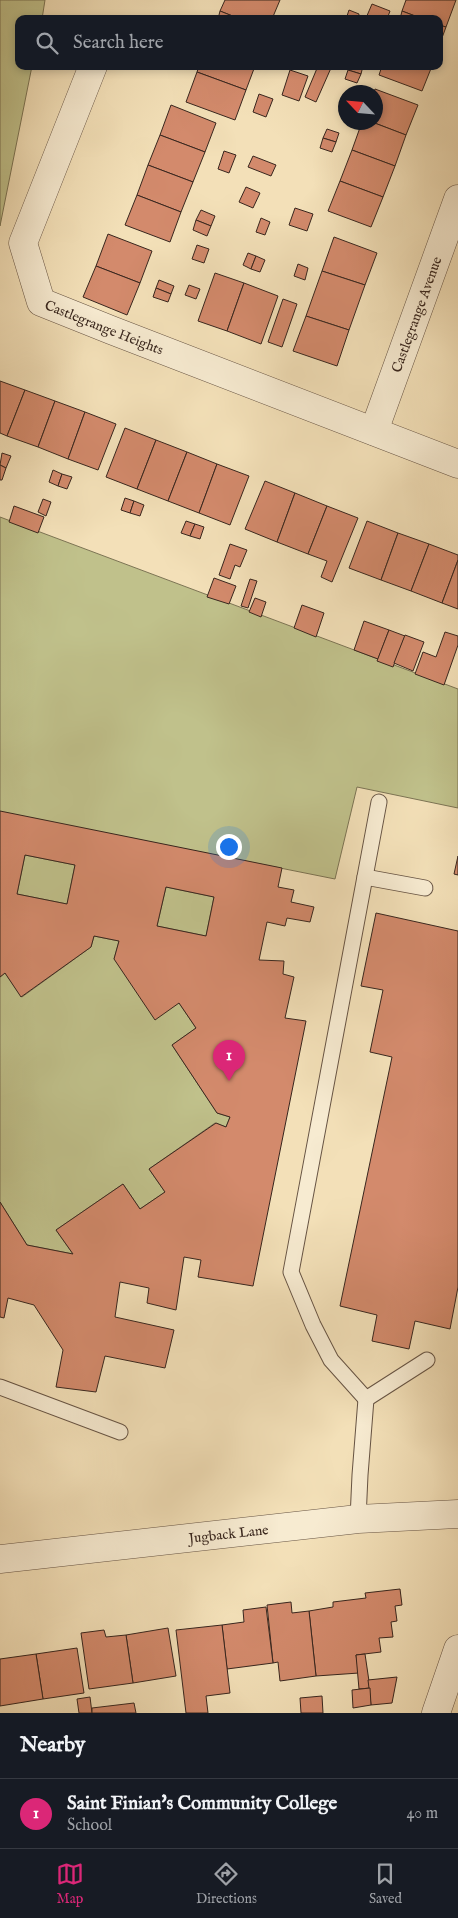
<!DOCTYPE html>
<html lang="en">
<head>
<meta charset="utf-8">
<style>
	:root { --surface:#171b24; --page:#20242c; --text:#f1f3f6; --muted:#9ea1a6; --line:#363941; --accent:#db2777 }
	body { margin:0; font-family:"IM FELL English",serif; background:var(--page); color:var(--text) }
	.compass { position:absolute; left:338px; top:85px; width:45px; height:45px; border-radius:50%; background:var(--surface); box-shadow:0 2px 8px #0003; rotate:296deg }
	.you { position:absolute; left:228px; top:846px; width:18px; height:18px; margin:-12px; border:4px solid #fff; border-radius:50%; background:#1a73e8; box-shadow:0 0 0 8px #1a73e833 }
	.badge { display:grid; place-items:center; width:32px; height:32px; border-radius:50%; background:var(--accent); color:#fff; font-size:16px; font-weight:700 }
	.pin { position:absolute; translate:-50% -41px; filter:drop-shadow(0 1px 2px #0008) }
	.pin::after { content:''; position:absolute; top:26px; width:18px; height:15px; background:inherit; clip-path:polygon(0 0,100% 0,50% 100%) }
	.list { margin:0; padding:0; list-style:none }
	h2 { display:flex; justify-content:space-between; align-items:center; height:65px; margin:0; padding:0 20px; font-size:21px }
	h2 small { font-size:16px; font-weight:400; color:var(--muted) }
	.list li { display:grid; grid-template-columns:32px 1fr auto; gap:15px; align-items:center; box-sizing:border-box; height:70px; padding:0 20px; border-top:1px solid var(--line) }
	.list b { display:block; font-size:19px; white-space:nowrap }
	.list p { margin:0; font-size:16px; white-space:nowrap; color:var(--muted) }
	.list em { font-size:16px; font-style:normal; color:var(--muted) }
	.icon { flex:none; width:28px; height:28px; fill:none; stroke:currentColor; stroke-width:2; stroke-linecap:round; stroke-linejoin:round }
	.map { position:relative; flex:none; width:458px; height:1713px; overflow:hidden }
	.search { position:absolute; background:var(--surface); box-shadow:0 2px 8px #0003; left:15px; right:15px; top:15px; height:55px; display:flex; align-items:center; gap:12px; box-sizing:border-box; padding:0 18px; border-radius:10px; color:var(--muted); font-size:19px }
	.sheet { height:135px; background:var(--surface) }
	nav { display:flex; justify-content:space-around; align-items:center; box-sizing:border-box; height:70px; border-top:1px solid var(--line); background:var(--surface); font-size:14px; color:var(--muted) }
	nav a { display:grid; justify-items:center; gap:2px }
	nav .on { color:var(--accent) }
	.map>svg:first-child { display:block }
	.green { fill:#c0c18b; stroke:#7c7454 }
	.building { fill:#d38a6c; stroke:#38261e; fill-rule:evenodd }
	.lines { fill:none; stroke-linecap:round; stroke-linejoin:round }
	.service-casing { stroke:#675444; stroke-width:17 }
	.minor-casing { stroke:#675444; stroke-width:29 }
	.service { stroke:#f7ebd1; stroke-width:15 }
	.minor { stroke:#f7ebd1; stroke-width:28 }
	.labels { text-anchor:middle; stroke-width:4.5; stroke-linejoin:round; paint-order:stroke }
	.street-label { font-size:14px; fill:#38261e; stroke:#f7ebd1 }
</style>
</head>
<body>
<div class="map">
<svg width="458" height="1713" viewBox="0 0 458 1713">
	<rect width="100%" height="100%" fill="#f3e0b8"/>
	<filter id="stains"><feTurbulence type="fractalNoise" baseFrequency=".004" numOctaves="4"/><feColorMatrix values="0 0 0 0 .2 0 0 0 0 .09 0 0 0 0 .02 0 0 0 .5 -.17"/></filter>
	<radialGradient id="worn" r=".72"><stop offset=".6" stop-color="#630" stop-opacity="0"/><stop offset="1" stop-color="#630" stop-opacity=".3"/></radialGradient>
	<g class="green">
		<path d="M0 0H45L42 19H19V66H32L0 226Z"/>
		<path d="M0 517 458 689V808L357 787 335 879 0 812Z"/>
		<path d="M25 855 75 865 67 904 17 894Z"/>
		<path d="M166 887 214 897 206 936 157 926Z"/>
		<path d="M94 936 119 941 114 959 179 1003 196 1028 172 1045 217 1113 230 1117 226 1127 215 1123 149 1169 165 1192 140 1209 123 1184 56 1230 73 1254 27 1245 0 1202V977L5 973 22 997 91 947Z"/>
	</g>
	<g class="building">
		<path d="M225 0H280L272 19H240L220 11Z"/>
		<path d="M406 0H456L446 27 439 25V19H423L402 11Z"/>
		<path d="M372 4 390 11 387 19 366 18Z"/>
		<path d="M349 10 359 14 358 19H346Z"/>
		<path d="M220 11 240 19H218Z"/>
		<path d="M402 11 423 19H400Z"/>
		<path d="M439 25 446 27 439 46Z"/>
		<path d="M199 66H255L246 90 197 72Z"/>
		<path d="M318 66 331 68 316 102 305 97Z"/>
		<path d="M350 66H363L361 74 348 70Z"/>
		<path d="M382 66H432L422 91 379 75Z"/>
		<path d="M290 70 308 76 299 101 282 95Z"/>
		<path d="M348 70 361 74 357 83 345 79Z"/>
		<path d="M197 72 246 90 235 120 186 102Z"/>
		<path d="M375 89 418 105 406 135 372 122H376V92H374Z"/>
		<path d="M259 94 273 99 266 117 253 112Z"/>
		<path d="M171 105 216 123 205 152 160 135Z"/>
		<path d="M362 122H372L406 135 395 166 352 150Z"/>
		<path d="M327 129 339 133 336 142 323 138Z"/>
		<path d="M160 135 205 152 193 182 148 165Z"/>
		<path d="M323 138 336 142 332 152 320 148Z"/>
		<path d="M352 150 395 166 383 197 340 181Z"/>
		<path d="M224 151 236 155 229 173 218 169Z"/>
		<path d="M253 156 276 165 271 176 248 167Z"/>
		<path d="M148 165 193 182 181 212 137 195Z"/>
		<path d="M340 181 383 197 371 227 328 211Z"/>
		<path d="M246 187 260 193 253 208 239 202Z"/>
		<path d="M137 195 181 212 170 242 125 225Z"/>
		<path d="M295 208 313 214 307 231 289 225Z"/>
		<path d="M201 210 215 216 211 226 196 220Z"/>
		<path d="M261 218 270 222 265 235 256 232Z"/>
		<path d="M196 220 211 226 207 236 193 230Z"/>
		<path d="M108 234 152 251 140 283 96 266Z"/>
		<path d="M334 237 377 253 365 285 322 271Z"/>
		<path d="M197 245 209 249 204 263 192 259Z"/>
		<path d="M248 253 256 256 251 269 243 265Z"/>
		<path d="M256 256 265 260 260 272 251 269Z"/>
		<path d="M298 264 308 268 305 280 294 276Z"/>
		<path d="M96 266 140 283 127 315 83 297Z"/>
		<path d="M322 271 365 285 349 330 306 316Z"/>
		<path d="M215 273 244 283 227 331 198 321Z"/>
		<path d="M159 280 174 286 171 294 156 288Z"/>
		<path d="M244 283 278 296 261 344 227 331Z"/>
		<path d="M189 285 200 289 196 299 185 295Z"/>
		<path d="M156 288 171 294 168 302 153 297Z"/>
		<path d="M283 299 297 304 282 347 268 342Z"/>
		<path d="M306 316 349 330 337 366 293 351Z"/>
		<path d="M0 381 25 390 7 436 0 433Z"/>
		<path d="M25 390 55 401 38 447 7 436Z"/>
		<path d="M55 401 85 412 68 459 38 447Z"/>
		<path d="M85 412 116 424 98 470 68 459Z"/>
		<path d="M125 428 156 440 137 489 106 477Z"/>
		<path d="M156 440 187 452 168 501 137 489Z"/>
		<path d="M187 452 217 464 199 513 168 501Z"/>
		<path d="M2 453 11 456 6 468 0 465Z"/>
		<path d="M217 464 249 476 230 525 199 513Z"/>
		<path d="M0 465 6 468 2 480H0Z"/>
		<path d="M53 470 62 474 58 486 49 482Z"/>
		<path d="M62 474 72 477 67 489 58 486Z"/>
		<path d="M265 481 295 493 277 542 245 529Z"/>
		<path d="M295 493 327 506 308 554 277 542Z"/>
		<path d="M125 498 134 501 130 513 121 510Z"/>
		<path d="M43 499 51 502 46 516 38 512Z"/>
		<path d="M134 501 144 505 140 516 130 513Z"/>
		<path d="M14 506 44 517 38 533 9 522Z"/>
		<path d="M327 506 358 518 332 582 321 577 327 561 308 554Z"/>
		<path d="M186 521 195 524 190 536 181 533Z"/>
		<path d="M367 521 398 533 381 580 349 568Z"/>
		<path d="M195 524 204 527 200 539 190 536Z"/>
		<path d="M398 533 429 544 411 591 381 580Z"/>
		<path d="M230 544 247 550 240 567 235 565 230 579 219 575Z"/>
		<path d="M429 544 458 555V560L442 603 411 591Z"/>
		<path d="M458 560V609L442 603Z"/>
		<path d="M214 578 236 586 229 604 207 597Z"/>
		<path d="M250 579 257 581 248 608 241 606Z"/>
		<path d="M255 598 266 602 261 617 249 612Z"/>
		<path d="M302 605 324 613 316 637 294 628Z"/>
		<path d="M364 621 389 630 378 659 354 650Z"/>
		<path d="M389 630 405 636 393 667 377 661Z"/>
		<path d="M445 632 458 636V645L444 685 415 674 423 652 436 657Z"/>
		<path d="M405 635 424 642 413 671 394 663Z"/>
		<path d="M0 811 282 868 278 887 294 890 291 902 314 907 310 922 287 918 285 926 267 922 259 960 284 961 283 974 294 977 285 1018 306 1021 253 1286 198 1277 201 1260 184 1257 176 1310 147 1303 149 1288 120 1282 115 1317 174 1330 165 1368 105 1356 96 1392 56 1387 63 1350 34 1305 8 1298 4 1318 0 1317V1202L27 1245 73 1254 56 1230 123 1184 140 1209 165 1192 149 1169 216 1123 226 1127 230 1117 217 1113 172 1045 196 1028 179 1003 155 1020 114 959 119 941 94 936 91 947 21 997 5 973 0 977ZM25 855 75 865 67 904 17 894ZM166 887 214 897 206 936 157 926Z"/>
		<path d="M458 856V875L454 874Z"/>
		<path d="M376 913 458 931V1287L450 1329 415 1321 409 1349 372 1341 377 1315 340 1306 392 1057 370 1052 383 990 361 986Z"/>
		<path d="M400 1589 402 1605 395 1606 397 1621 391 1622 393 1637 379 1638 381 1652 356 1655 359 1673 316 1676 309 1611 333 1607V1602L366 1598 365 1593Z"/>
		<path d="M291 1602 292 1613 309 1611 316 1676 280 1681 278 1662 273 1663 267 1605Z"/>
		<path d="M266 1607 273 1663 227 1669 222 1625 244 1622 243 1610Z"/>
		<path d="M222 1625 230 1693 206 1696 208 1713H186L176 1630Z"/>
		<path d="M168 1628 176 1676 133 1683 126 1635Z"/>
		<path d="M104 1630 106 1637 126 1635 133 1683 89 1689 81 1633Z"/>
		<path d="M77 1648 84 1693 43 1699 36 1654Z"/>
		<path d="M36 1654 43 1699 0 1706V1659Z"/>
		<path d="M365 1654 370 1688 359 1689 356 1655Z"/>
		<path d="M397 1677 392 1703 371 1705 368 1680Z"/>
		<path d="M370 1688 371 1705 353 1708 352 1690Z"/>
		<path d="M322 1696 323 1713H301L300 1698Z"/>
		<path d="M90 1697 92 1713H79L77 1699Z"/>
		<path d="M134 1703 136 1713H92V1708Z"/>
	</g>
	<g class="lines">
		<defs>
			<g id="service">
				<path d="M379 802 291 1272 313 1325 331 1360 366 1399 427 1360"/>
				<path d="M365 877 425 888"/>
				<path d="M0 1387 120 1432"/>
				<path d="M358 1519 360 1475 366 1399"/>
			</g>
			<g id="minor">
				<path id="s1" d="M93 66 23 243 41 302 111 330 458 464"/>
				<path id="s2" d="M374 431 458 199"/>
				<path id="s3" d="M0 1559 358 1519 458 1514"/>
				<path d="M436 1713 458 1649"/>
			</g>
		</defs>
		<use href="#service" class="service-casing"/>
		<use href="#minor" class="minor-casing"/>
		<use href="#service" class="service"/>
		<use href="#minor" class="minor"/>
	</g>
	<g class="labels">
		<g class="street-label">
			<text dy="5" stroke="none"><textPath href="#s2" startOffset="124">Castlegrange Avenue</textPath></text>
			<text dy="5" stroke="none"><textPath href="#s1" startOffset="320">Castlegrange Heights</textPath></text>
			<text dy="5" stroke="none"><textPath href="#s3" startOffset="230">Jugback Lane</textPath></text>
		</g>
	</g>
	<rect width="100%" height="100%" filter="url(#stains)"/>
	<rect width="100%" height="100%" fill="url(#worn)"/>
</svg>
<svg class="compass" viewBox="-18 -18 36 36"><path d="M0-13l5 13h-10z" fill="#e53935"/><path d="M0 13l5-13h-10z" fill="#9ea1a6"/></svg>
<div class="you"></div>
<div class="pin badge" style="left:229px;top:1081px">1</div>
<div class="search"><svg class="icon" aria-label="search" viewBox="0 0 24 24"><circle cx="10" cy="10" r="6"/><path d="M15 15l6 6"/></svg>Search here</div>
</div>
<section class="sheet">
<h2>Nearby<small></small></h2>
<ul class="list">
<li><span class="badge">1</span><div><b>Saint Finian's Community College</b><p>School</p></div><em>40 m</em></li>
</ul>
</section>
<nav>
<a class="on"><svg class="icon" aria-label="map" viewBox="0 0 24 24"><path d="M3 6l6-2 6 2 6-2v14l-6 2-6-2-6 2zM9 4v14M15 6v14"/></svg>Map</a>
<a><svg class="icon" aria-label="directions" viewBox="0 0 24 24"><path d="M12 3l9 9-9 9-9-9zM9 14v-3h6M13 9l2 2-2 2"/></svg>Directions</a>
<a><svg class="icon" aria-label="saved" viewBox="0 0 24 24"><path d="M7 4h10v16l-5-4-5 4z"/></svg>Saved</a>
</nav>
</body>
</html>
